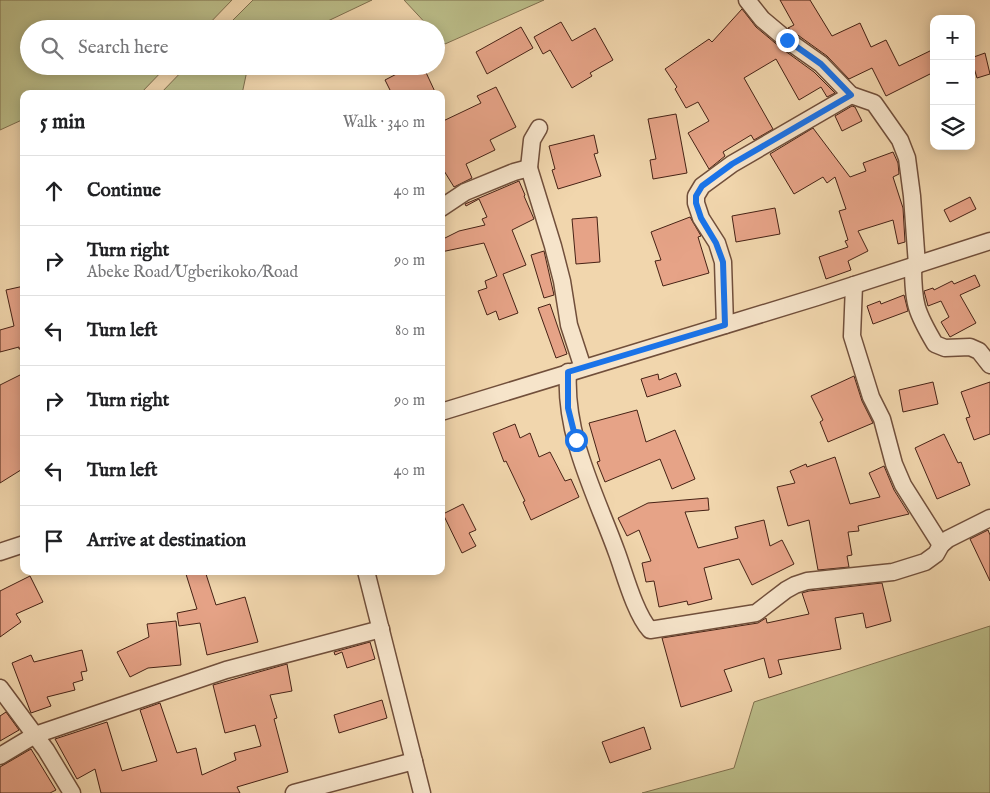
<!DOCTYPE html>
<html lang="en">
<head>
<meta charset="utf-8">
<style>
	:root { --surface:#fff; --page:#f6f6f6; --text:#202124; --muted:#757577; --line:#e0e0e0 }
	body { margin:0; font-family:"IM FELL English",serif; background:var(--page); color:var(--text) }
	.controls { position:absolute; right:15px; top:15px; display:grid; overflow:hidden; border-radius:10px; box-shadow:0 2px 12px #0003 }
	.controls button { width:45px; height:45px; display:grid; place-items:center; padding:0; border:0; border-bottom:1px solid var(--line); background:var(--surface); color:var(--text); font:25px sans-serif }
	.stop { position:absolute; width:15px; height:15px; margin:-11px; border:4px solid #1a73e8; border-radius:50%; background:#fff }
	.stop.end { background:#1a73e8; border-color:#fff; box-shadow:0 1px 5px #0008 }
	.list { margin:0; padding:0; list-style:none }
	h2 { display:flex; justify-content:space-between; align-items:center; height:65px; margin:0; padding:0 20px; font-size:21px }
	h2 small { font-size:16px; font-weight:400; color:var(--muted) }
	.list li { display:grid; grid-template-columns:32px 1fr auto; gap:15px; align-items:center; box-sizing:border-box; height:70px; padding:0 20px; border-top:1px solid var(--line) }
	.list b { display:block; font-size:19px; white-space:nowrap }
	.list p { margin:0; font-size:16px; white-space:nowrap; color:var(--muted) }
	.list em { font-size:16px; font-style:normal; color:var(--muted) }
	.icon { flex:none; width:28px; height:28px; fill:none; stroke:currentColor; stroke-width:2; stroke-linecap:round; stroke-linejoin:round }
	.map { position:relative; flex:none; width:990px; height:793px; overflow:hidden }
	.search { position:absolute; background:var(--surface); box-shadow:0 2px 12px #0003; left:20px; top:20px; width:425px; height:55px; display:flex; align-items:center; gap:12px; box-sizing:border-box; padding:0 18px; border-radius:28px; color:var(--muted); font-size:19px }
	.panel { position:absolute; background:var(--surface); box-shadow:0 2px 12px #0003; left:20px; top:90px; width:425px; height:485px; border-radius:10px }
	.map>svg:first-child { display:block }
	.green { fill:#bbbd89; stroke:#80704f }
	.building { fill:#e6a387; stroke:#462215 }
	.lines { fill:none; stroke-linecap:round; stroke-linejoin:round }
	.minor-casing { stroke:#714f3b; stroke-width:19 }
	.minor { stroke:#f6e4ca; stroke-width:16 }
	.route { stroke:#1a73e8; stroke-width:6 }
</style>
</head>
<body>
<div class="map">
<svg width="990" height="793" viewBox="0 0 990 793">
	<rect width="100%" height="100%" fill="#f1d6ad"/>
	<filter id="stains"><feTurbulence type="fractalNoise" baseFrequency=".004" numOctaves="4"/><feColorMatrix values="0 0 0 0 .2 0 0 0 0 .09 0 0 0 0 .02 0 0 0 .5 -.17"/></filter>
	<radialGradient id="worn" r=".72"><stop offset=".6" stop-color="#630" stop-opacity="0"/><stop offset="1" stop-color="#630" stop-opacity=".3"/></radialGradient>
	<g class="green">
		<path d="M0 0H232L204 29H29V66H167L140 94H24V119L0 130Z"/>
		<path d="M253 0H372L311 29H224Z"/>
		<path d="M404 0H544L445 44 436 35V29H431Z"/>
		<path d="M187 66H248L242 94H160Z"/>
		<path d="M990 626V793H642L734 768 754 702Z"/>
	</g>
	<g class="building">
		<path d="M780 0H810L832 36 860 23 871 47 886 40 899 66 934 49V72L886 96 872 68 849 79 827 56 788 28 794 25Z"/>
		<path d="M742 9 756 27 781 48 814 72 835 93 827 97 821 87 799 100 776 59 744 78 773 129 754 140 751 135 723 152 725 156 709 169 688 133 709 121 698 102 686 108 675 89 677 87 665 69 709 39 712 42Z"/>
		<path d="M561 22 572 41 595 28 613 60 590 73 592 76 572 88 550 50 543 54 534 37Z"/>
		<path d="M521 27 533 48 487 74 476 52Z"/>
		<path d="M985 53 990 74 977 78 971 58Z"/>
		<path d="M412 66H423L436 94H392L385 80Z"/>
		<path d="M496 87 516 127 490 140 495 150 466 164 472 178 454 187 441 166V122L481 103 477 96Z"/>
		<path d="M852 106 855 107 862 121 842 131 835 116Z"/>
		<path d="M676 114 687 173 653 179 650 160 656 159 648 119Z"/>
		<path d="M813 128 850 177 866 171 863 163 893 152 898 163 899 174 893 177 903 208 905 242 898 244 893 220 858 231 868 251 848 261 851 270 826 279 819 257 848 247 845 241 848 240 839 211 846 209 835 177 827 183 823 177 794 194 770 154Z"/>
		<path d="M594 135 598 153 594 154 601 176 558 189 552 170 555 169 549 146Z"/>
		<path d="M519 181 525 195 524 196 534 219 512 230 526 265 503 274 518 313 499 320 496 311 487 315 478 291 487 288 485 281 497 276 484 243 441 252V240L459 231 485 225 482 219 487 217 479 199 466 206 465 204Z"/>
		<path d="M970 197 976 209 950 222 944 210Z"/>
		<path d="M775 208 780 234 736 242 732 216Z"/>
		<path d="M597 217 600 262 576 264 572 219Z"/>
		<path d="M690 217 701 236 698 237 709 273 663 286 655 261 661 260 651 232Z"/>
		<path d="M544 251 554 295 544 298 531 255Z"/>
		<path d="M975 275 980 286 960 295 976 323 950 337 941 322 949 317 941 301 928 306 924 291 933 288 934 290 952 281 954 284Z"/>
		<path d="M24 286V349H19V347L0 352V330L14 326 6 290Z"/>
		<path d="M904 295 908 311 873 324 867 306 880 301 881 304Z"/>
		<path d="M550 304 567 354 556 358 538 308Z"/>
		<path d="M24 373V468L0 483V385Z"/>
		<path d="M676 373 681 386 647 397 641 379 658 374 659 380Z"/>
		<path d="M854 376 862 401 873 423 828 442 820 422 823 420 811 396Z"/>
		<path d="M933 382 938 404 903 412 899 390Z"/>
		<path d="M990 382V434L974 440 966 418 970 417 961 392Z"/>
		<path d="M637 410 646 442 675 430 695 479 672 489 660 459 605 482 597 462 600 461 589 423Z"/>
		<path d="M515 424 520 438 530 433 539 457 550 452 565 481 571 479 579 497 531 520 523 502 525 501 506 461 504 462 493 433Z"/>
		<path d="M944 434 958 463 961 462 970 485 937 499 915 448Z"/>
		<path d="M835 457 850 504 880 497 869 473 884 466 894 490 909 514 858 526 859 531 848 532 852 555 847 556 849 567 818 570 809 520 788 526 777 487 795 483 790 471 806 464 807 467Z"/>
		<path d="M708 498 709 510 685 512 698 548 738 538 735 527 764 520 770 546 782 540 794 564 752 585 739 559 704 568 712 599 688 605 687 601 659 607 654 581 646 582 642 563 651 561 639 530 627 536 618 518 648 503Z"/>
		<path d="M463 504 476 530 469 533 476 546 462 553 443 514Z"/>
		<path d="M988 530 990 535V581L970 539Z"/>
		<path d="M185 571H205L216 605 245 597 258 642 207 655 200 623 179 626 177 613 197 609Z"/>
		<path d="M30 576 43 602 16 614 21 622 0 637V591Z"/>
		<path d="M882 583 891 621 866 628 863 613 835 618 841 649 778 660 782 674 769 678 764 658 724 670 732 691 681 707 662 638 758 623 766 618 767 623 809 614 802 593 809 591Z"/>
		<path d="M176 621 181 665 148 668 130 677 117 652 149 637 147 624Z"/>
		<path d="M370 642 375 659 347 668 342 652 335 655 334 652Z"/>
		<path d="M82 650 87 671 81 672 83 680 73 683 75 690 47 697 51 706 31 713 12 663 31 655 34 662Z"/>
		<path d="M287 664 292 691 270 695 277 718 274 719 288 772 237 787 240 793H101L95 769 77 779 55 739 107 722 122 771 157 761 140 710 160 703 177 753 196 748 202 775 236 760 234 753 261 746 255 725 225 733 213 685Z"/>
		<path d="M382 700 387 718 339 733 334 715Z"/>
		<path d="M6 712 19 730 0 741V716Z"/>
		<path d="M644 727 651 749 610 763 602 742Z"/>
		<path d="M31 749 56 790 50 793H0V767Z"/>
	</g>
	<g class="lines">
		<defs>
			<g id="minor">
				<path d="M747 0 762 19 787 40 821 64 851 95 874 103 900 140 907 158 912 196 917 265"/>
				<path d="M529 168 532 140 539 128"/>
				<path d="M441 208 465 192 514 172 529 168 553 246 562 281 569 325 583 368"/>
				<path d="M913 266C913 303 916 312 935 344L945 348 970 347 979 351 990 365"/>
				<path d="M854 285 852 336 871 397 882 419 894 464 903 485 941 545 948 539 990 518"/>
				<path d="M725 325 723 262 717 243 701 218 696 203V196L702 186 732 164 851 95"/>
				<path d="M568 372C564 436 596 495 617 553 625 575 635 613 650 630L756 613 786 590 795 585 807 581 893 572 925 562 936 554 941 545"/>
				<path d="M441 412 817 297 990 241"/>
				<path d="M0 552 24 544"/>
				<path d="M366 571 422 793"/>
				<path d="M0 688 46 750 72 793"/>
				<path d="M0 756 35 735 226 670 381 629"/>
				<path d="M294 793 414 761"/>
			</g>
		</defs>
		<use href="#minor" class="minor-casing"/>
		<use href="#minor" class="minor"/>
	</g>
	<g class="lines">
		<path class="route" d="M576 440 568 408V372L725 325 723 262 716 243 701 218 696 203V196L702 186 732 164 851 95 821 64 787 40"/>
	</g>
	<rect width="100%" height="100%" filter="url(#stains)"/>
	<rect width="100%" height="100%" fill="url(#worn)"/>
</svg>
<div class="controls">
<button>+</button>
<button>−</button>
<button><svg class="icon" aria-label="layers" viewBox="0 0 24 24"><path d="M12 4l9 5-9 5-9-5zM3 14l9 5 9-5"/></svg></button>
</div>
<div class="stop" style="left:576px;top:440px"></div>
<div class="stop end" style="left:787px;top:40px"></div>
<div class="search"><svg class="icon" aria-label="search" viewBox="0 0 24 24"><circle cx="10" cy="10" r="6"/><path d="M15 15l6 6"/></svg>Search here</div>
<section class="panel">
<h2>5 min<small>Walk · 340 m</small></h2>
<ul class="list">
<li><svg class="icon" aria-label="ahead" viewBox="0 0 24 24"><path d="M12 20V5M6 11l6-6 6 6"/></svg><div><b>Continue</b></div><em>40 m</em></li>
<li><svg class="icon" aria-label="right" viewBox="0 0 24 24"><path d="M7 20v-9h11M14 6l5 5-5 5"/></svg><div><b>Turn right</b><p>Abeke Road/Ugberikoko/Road</p></div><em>90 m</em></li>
<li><svg class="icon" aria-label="left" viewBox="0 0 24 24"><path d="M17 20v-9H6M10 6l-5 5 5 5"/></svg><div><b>Turn left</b></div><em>80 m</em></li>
<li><svg class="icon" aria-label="right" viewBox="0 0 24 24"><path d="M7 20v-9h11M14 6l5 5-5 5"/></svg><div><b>Turn right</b></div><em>90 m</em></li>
<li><svg class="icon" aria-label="left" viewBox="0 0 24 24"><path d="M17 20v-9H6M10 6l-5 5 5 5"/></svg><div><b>Turn left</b></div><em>40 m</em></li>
<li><svg class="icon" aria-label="arrive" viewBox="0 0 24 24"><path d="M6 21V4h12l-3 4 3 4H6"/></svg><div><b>Arrive at destination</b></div></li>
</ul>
</section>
</div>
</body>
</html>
